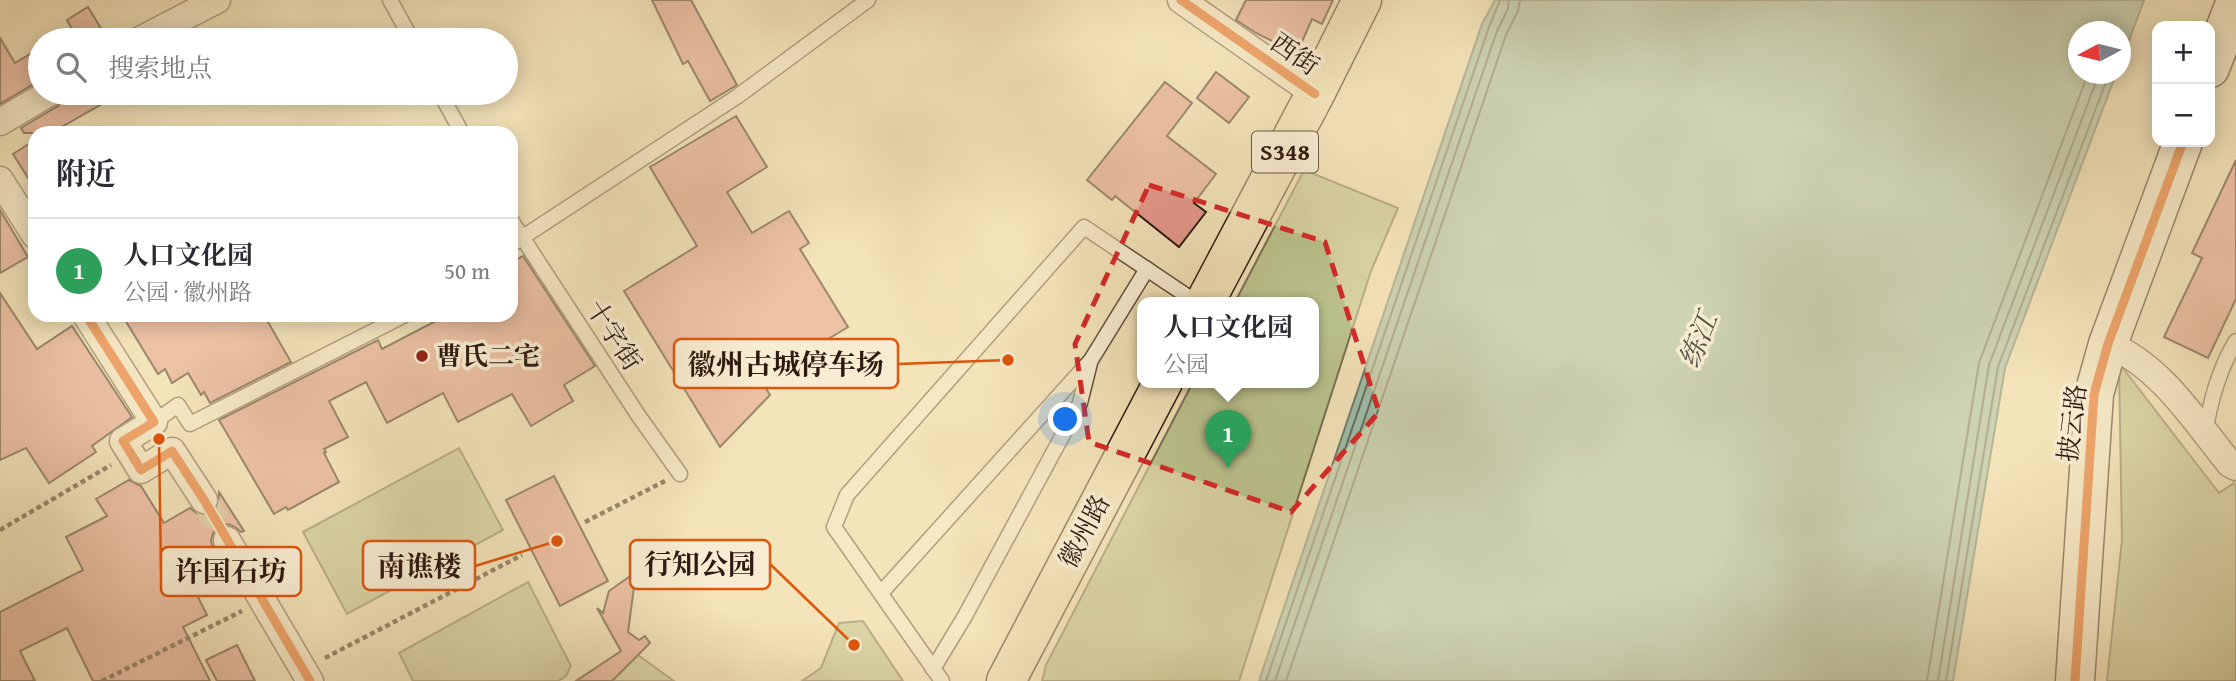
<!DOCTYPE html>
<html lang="zh">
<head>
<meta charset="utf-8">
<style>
	:root { --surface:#fff; --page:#f7f7f7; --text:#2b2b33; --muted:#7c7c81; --line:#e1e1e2; --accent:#0f766e }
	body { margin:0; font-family:"Gentium Book Plus","Noto Serif SC",serif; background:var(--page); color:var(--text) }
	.controls { position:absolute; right:21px; top:21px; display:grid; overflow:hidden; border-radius:14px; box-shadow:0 4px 18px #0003 }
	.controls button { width:63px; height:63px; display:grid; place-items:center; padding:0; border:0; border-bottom:2px solid var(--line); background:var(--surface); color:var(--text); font:35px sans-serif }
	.compass { position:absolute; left:2068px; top:21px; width:63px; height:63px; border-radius:50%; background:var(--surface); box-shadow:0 4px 18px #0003; rotate:263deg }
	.you { position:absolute; left:1066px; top:420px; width:24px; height:24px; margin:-18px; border:5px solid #fff; border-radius:50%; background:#1a73e8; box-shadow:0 0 0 10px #1a73e833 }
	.badge { display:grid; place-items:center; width:46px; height:46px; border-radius:50%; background:var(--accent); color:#fff; font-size:23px; font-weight:700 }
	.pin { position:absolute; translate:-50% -58px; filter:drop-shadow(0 2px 4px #0008) }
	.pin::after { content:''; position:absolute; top:37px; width:24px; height:21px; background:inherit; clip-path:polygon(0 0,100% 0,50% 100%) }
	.popup { position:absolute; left:1137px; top:297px; width:182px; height:91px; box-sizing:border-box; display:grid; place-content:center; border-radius:14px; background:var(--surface); filter:drop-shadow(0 2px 5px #0005); font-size:23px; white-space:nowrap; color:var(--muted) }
	.popup b { font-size:26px; color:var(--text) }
	.popup::after { content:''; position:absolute; left:50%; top:100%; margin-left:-14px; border:14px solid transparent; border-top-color:var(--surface) }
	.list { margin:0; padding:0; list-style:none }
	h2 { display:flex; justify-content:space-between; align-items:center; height:91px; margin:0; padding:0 28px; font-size:30px }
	h2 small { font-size:23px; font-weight:400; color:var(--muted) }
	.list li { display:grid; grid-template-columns:46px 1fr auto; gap:21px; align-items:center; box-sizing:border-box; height:105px; padding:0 28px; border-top:2px solid var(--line) }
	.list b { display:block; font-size:26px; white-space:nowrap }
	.list p { margin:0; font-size:23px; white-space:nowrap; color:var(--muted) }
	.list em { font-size:23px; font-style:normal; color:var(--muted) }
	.icon { flex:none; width:38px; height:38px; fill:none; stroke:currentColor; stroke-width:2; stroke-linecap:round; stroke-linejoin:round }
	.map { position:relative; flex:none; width:2236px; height:681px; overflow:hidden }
	.search { position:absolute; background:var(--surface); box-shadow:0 4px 18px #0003; left:28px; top:28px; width:490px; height:77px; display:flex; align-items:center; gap:18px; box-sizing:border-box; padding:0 24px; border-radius:38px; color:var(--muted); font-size:26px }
	.panel { position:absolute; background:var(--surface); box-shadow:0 4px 18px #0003; left:28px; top:126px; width:490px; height:196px; border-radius:21px }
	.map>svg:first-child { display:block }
	.green { fill:#bcc48f; stroke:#766e50; stroke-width:2 }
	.water { fill:#9dbfaa; stroke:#717d6c; stroke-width:2 }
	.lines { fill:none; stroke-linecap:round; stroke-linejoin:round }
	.shore { stroke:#666c5d; stroke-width:2 }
	.building { fill:#e4988b; stroke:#2f1910; stroke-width:2 }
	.street-tunnel { stroke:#cdbb98; stroke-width:26; stroke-dasharray:26 13; stroke-linecap:butt }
	.lane-casing { stroke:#604c3a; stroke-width:17 }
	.street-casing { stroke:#604c3a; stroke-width:29 }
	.secondary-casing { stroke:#2f1910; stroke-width:41 }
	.primary-casing { stroke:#2f1910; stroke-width:41 }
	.path { stroke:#2f1910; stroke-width:4.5; stroke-dasharray:5 3.5; stroke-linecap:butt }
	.lane { stroke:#f8edd2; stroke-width:14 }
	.street { stroke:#f8edd2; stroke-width:26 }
	.secondary { stroke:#f8edd2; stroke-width:38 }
	.primary { stroke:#f4e4ba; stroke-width:38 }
	.cycleway-casing { stroke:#f8edd2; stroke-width:13 }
	.cycleway { stroke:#e8590c; stroke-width:9 }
	.marked { fill:none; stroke:#d62828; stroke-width:5; stroke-dasharray:14 9; stroke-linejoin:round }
	.poi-dot { fill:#8f2418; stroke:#f8edd2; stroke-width:2.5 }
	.labels { text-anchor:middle; stroke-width:7; stroke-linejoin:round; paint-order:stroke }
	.shield { fill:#f8edd2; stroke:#6b594a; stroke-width:2 }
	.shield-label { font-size:24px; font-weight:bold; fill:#2f1910 }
	.street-label { font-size:26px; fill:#2f1910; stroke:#f8edd2 }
	.poi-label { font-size:26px; font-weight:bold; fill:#2f1910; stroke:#f8edd2; text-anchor:start }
	.water-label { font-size:28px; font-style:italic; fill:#565346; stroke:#f8edd2 }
	.leader { fill:none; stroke:#df560c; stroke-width:2.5 }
	.callout-dot { fill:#df560c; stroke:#f8edd2; stroke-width:2.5 }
	.callout { fill:#f8edd2; stroke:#df560c; stroke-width:2.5 }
	.callout-label { font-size:28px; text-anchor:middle; font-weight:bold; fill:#2f1910 }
</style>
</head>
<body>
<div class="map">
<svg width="2236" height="681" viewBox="0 0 2236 681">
	<rect width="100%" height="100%" fill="#f4e4ba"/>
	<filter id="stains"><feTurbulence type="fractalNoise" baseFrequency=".00286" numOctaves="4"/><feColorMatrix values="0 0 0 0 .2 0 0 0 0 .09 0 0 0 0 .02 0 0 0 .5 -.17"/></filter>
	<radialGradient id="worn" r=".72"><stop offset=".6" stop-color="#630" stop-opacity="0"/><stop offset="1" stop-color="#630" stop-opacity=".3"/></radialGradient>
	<g class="green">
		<path d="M1304 170 1398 208 1371 271 1239 681H1042L1046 665 1193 382H1314V302H1235Z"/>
		<path d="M2119 363 2219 493 2234 483 2236 486V681H2107L2122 540Z"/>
		<path d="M459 448 503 530 347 614 303 532Z"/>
		<path d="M528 582 571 666 566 676 558 681H413L399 653Z"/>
		<path d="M863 621 903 681H802L821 668 839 623Z"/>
		<path d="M638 655 674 681H611Z"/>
	</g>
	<path class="water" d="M1495 0H2144L2121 62 2120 32H2078V74H2116L2005 368 1953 681H1259L1482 24Z"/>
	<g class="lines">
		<g class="shore">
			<path d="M1266 681 1489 27 1500 0"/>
			<path d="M1275 681 1497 31 1508 9 1509 0"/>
			<path d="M1286 681 1506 35 1518 11 1520 0"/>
			<path d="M1927 681 1979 363 2088 74"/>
			<path d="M1938 681 1989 365 2099 74"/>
			<path d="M1946 681 1998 367 2109 74"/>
		</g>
	</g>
	<g class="building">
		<path d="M652 0H691L737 85 710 101 688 61 683 64Z"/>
		<path d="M1246 0H1333L1322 24 1312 19 1297 53 1256 33 1236 20Z"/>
		<path d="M88 7 108 40H78L67 20Z"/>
		<path d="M0 38 15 63 40 48V80L0 104Z"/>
		<path d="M1216 72 1249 97 1229 123 1197 98Z"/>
		<path d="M1165 82 1192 103 1167 136 1216 174 1194 203 1206 212 1179 247 1115 196 1112 200 1087 180Z"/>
		<path d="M65 93H121L51 133H24L21 128 58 106 63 100Z"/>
		<path d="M736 116 767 167 727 192 752 233 789 211 809 243 800 249 848 327 761 380 770 395 720 447 624 291 697 246 650 167Z"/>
		<path d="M35 140V189L13 154Z"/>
		<path d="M2236 160V299L2208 358 2164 337 2202 258 2192 253Z"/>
		<path d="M0 210 28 257 0 273Z"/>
		<path d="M523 256 595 366 564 385 573 401 531 426 512 394 458 422 443 393 387 423 366 382 329 401 348 437 324 449 326 452 324 453 339 482 288 510 286 507 274 514 219 420 378 340 382 349 447 315H511V262Z"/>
		<path d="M0 293 37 349 72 326 132 417 92 446 96 452 49 483 26 448 0 460Z"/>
		<path d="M122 315H264L291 362 210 403 204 392 201 395 188 373 172 383 165 369 158 374Z"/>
		<path d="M554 476 608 581 560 606 506 500Z"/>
		<path d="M129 480 141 486 164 523 190 508 198 514 206 516 212 513 218 506 219 492 244 531 241 532 235 527 228 524 220 526 213 533 211 541 213 548 182 565 207 615 183 627 210 681H93L67 628 20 651 35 681H0V612L83 570 66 537 107 516 96 499Z"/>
		<path d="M636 572 628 632 639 640 645 636 650 643 612 681H576L621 651 597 608 603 613 609 591Z"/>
		<path d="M237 645 255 681H217L206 660Z"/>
	</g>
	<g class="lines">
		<path class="street-tunnel" d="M204 500 227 540"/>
		<defs>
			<g id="lane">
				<path d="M390 0 412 40"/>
				<path d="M440 93 462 133"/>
				<path d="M511 220 638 415 680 474"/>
				<path d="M511 245 738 96 868 0"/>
				<path d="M154 422 178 405 190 424 405 315"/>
				<path d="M2205 432C2211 400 2219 369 2236 341"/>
				<path d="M881 593 1091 360 1147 269"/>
				<path d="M933 669 965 616 1080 403 1090 363"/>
				<path d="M942 681 834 527 847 495 1084 227 1196 302"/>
			</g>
			<g id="street">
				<path d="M1181 0 1315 94"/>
				<path d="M140 40 217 0"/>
				<path d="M0 122 49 93"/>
				<path d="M0 180 35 235"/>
				<path d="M86 315 154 422 123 441 141 470 172 451 204 500"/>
				<path d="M2108 344C2162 367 2194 420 2230 464L2236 467"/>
				<path d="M227 540 310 681"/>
			</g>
			<g id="secondary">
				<path d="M2210 68 2236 1"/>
				<path d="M2075 681 2094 394 2108 344 2183 142"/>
			</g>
			<g id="primary">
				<path d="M1205 302 1315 94 1362 0"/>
				<path d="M1006 681 1163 382"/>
			</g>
		</defs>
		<use href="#lane" class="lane-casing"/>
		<use href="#street" class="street-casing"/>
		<use href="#secondary" class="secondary-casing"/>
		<use href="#primary" class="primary-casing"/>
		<g class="path">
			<path d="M585 522 665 481"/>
			<path d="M0 530 111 465"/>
			<path d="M325 658 522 555"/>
			<path d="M102 681 242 611"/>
		</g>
		<use href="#lane" class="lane"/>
		<use href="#street" class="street"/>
		<use href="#secondary" class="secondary"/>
		<use href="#primary" class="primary"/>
		<defs>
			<g id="cycleway">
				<path d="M1181 0 1315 94"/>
				<path d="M86 315 154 422 123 441 141 470 172 451 204 500 310 681"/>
				<path d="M2075 681 2094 394 2108 344 2183 142"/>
			</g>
		</defs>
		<use href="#cycleway" class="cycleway-casing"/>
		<use href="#cycleway" class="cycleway"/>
	</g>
	<path d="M0 0H2236V681H0ZM1149 185 1325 242 1379 412 1291 512 1089 442 1075 344Z" fill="#f4e4ba" fill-opacity=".55" fill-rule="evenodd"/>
	<path class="marked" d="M1149 185 1325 242 1379 412 1291 512 1089 442 1075 344Z"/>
	<circle class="poi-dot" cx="422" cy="356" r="7"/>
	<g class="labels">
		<rect class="shield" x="1252" y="131.5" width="66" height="41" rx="5"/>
		<g class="shield-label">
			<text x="1285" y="160">S348</text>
		</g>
		<g class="street-label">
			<text transform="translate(1295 54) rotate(35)" y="9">西街</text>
			<text transform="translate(614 335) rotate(57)" y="9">十字街</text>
			<text transform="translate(2072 423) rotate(-83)" y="9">披云路</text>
			<text transform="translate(1084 531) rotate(-62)" y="9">徽州路</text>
		</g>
		<g class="poi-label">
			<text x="436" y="365">曹氏二宅</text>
		</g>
		<g class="water-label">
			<text transform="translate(1698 340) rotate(-68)" y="10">练江</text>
		</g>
	</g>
	<path class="leader" d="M1008 360L898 364M854 645L770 564M557 541L475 566M159 439L161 571"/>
	<g class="callout-dot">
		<circle cx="1008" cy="360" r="7"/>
		<circle cx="854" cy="645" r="7"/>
		<circle cx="557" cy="541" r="7"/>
		<circle cx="159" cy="439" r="7"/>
	</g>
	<g class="callout">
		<rect x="674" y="339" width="224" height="49" rx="7"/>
		<rect x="630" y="540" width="140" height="49" rx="7"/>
		<rect x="363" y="541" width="112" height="49" rx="7"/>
		<rect x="161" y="547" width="140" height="49" rx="7"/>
	</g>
	<g class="callout-label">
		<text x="786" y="374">徽州古城停车场</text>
		<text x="700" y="574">行知公园</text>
		<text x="419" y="576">南谯楼</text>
		<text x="231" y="581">许国石坊</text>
	</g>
	<rect width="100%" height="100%" filter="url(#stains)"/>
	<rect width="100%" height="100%" fill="url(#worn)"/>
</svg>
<div class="controls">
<button>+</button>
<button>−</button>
</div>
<svg class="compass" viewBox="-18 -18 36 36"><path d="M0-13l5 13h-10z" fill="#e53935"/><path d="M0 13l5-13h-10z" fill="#7c7c81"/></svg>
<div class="you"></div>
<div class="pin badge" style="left:1228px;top:468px;background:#2e9e5b">1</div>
<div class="popup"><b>人口文化园</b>公园</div>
<div class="search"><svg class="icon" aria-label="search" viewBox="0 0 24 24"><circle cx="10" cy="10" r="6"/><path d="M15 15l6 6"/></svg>搜索地点</div>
<section class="panel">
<h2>附近<small></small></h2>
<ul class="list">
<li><span class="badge" style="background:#2e9e5b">1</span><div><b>人口文化园</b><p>公园 · 徽州路</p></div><em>50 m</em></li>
</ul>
</section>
</div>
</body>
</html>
